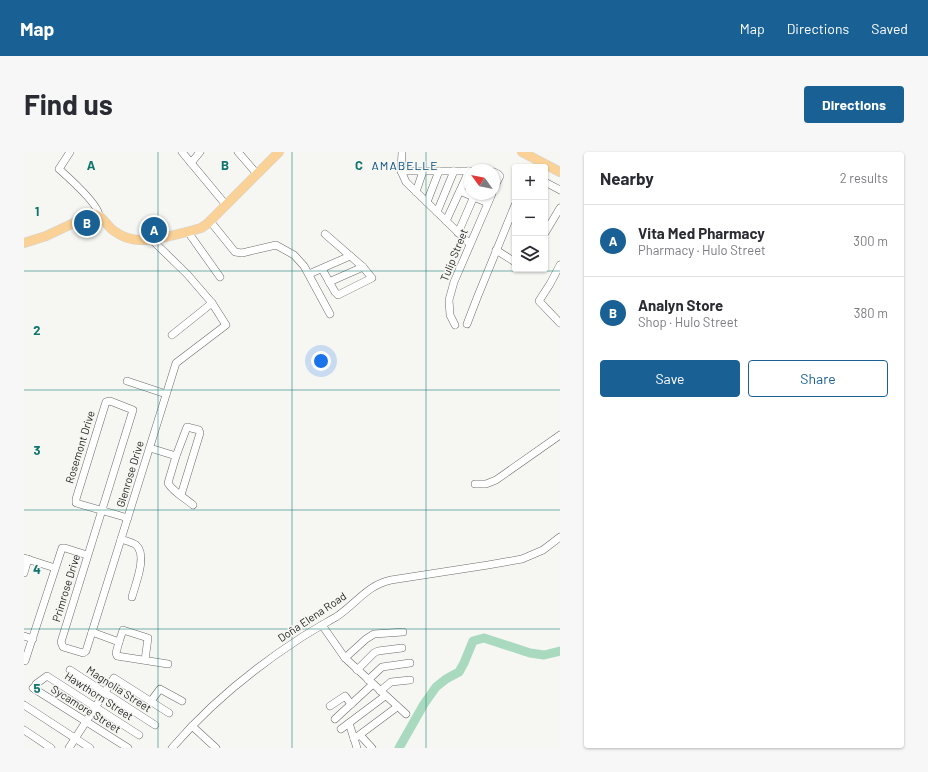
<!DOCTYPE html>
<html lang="en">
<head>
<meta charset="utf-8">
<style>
	:root { --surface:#fff; --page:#f7f7f7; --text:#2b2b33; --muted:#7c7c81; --line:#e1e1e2; --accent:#196094 }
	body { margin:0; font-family:Barlow,sans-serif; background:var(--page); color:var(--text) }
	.controls { position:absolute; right:12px; top:12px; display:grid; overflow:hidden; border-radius:4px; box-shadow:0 1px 3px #0004 }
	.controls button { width:36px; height:36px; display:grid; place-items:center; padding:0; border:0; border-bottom:1px solid var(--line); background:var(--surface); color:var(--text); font:20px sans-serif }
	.compass { position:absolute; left:440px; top:12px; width:36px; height:36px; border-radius:50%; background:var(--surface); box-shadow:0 1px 3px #0004; rotate:303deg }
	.you { position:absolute; left:297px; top:209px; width:14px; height:14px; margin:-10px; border:3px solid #fff; border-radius:50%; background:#1a73e8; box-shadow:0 0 0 6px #1a73e833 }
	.badge { display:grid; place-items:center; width:26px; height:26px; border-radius:50%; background:var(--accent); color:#fff; font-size:13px; font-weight:700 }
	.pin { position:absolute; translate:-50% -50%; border:2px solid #fff; box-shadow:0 1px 4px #0006 }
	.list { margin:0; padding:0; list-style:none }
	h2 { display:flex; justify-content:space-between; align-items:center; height:52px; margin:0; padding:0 16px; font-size:17px }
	h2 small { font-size:13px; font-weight:400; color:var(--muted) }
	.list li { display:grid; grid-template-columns:26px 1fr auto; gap:12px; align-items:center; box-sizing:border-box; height:72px; padding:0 16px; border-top:1px solid var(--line) }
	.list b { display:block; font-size:15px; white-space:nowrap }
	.list p { margin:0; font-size:13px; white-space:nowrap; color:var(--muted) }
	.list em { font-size:13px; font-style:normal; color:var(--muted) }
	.actions { display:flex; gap:8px; padding:12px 16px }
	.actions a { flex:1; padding:9px 0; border:1px solid var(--accent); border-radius:4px; text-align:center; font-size:14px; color:var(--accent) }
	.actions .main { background:var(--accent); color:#fff }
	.icon { flex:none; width:22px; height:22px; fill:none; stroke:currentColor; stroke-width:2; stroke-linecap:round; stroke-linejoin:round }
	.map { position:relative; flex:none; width:536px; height:596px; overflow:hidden; border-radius:4px }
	header { display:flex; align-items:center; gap:24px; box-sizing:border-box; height:56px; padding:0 20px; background:var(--accent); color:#fff }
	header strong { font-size:19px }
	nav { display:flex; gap:22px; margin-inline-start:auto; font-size:14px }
	.intro { display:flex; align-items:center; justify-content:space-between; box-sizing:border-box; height:96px; padding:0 24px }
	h1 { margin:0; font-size:28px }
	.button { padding:10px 18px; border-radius:4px; background:var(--accent); color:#fff; font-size:14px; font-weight:700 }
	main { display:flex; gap:24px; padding:0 24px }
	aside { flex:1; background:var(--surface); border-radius:4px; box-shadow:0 1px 3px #0004 }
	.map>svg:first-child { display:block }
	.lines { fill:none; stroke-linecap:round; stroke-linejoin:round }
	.river { stroke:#a9d9be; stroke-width:9 }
	.minor-casing { stroke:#6c6c69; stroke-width:8 }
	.major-casing { stroke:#d3d3d3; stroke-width:10 }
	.minor { stroke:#fff; stroke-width:7 }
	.major { stroke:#fad197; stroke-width:9 }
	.grid { fill:none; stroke:#0f766e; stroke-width:1; stroke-opacity:0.55 }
	.labels { text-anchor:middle; stroke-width:3; stroke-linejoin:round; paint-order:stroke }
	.street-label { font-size:11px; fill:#252524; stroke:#f6f6f3 }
	.neighbourhood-label { font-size:12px; letter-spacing:1px; fill:#084e7d; stroke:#f6f6f3 }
	.grid-label { font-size:13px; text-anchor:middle; font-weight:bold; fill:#0f766e; stroke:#f6f6f3; stroke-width:3; stroke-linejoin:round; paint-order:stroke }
</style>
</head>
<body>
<header>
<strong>Map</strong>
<nav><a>Map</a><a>Directions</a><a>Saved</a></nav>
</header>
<div class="intro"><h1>Find us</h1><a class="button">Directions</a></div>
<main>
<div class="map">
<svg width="536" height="596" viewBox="0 0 536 596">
	<rect width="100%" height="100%" fill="#f6f6f3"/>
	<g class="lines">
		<path class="river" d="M375 596 400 552 412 535 422 527 435 520 440 511 449 489 460 486 506 501 520 503 536 499"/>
		<defs>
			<g id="minor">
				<path d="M46 0 35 17C44 25 74 52 75 63"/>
				<path d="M158 0 202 53"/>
				<path d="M214 0 233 22"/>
				<path d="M378 0 377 19 382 30 446 92"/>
				<path d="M167 11 176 0"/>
				<path d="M377 19H446"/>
				<path d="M470 20 474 22 476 24 470 36"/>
				<path d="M521 30 536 38"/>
				<path d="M436 39 464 51"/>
				<path d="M392 40 399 19"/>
				<path d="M403 50 415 19"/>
				<path d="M413 60 430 19"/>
				<path d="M186 69 211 100 218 101 252 93 270 103 280 114 306 162"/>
				<path d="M422 69 445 19"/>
				<path d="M164 80 196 125"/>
				<path d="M434 81 451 42"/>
				<path d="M521 81 536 56"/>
				<path d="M472 98 491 110"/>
				<path d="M536 113 526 132 515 149 536 171"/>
				<path d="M298 117 311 140 314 143 348 126 339 115 301 82"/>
				<path d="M285 122 326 104"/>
				<path d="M305 130 339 115"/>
				<path d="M443 172 453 146 491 53"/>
				<path d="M431 173 426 163 425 148 430 130 468 42"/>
				<path d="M148 183 188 151"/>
				<path d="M103 229 142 242"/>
				<path d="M126 296 152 304"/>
				<path d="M451 332H462L472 328 536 283"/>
				<path d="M157 343 176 281 175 278 163 275 152 304 144 331C149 340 161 346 169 353"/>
				<path d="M104 366 52 351V347L81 253 82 250 86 249 109 258 37 490 39 495 59 501 62 499 68 480 152 211 202 173 188 151 163 122 127 87"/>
				<path d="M97 387C102 389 108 390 112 393 124 403 111 433 108 445"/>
				<path d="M0 406 31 416"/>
				<path d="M0 421 4 407"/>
				<path d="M298 473 321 506 382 562"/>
				<path d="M68 480 95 490 92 501 93 504 144 512"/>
				<path d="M0 484 9 487"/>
				<path d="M95 490 99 478 124 486 121 508"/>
				<path d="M321 506 342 487 350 482 379 480"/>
				<path d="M1 509 38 396H41L63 403"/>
				<path d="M46 518 131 573"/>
				<path d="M333 518 350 501 354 499 378 496"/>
				<path d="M344 528 358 515 386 511"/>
				<path d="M12 532 23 524 115 583"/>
				<path d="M9 536 104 596"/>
				<path d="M356 539 367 530 386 528"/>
				<path d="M127 549 136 537 158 549"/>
				<path d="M0 553 66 596"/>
				<path d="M306 554 321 544 327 552"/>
				<path d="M311 567 349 532"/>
				<path d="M325 571 333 596"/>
				<path d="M168 574 192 596"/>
				<path d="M317 577 361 544"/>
				<path d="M0 578 27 596"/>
				<path d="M336 583 348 596"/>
				<path d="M330 587 373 555"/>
				<path d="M45 596 90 526 145 561"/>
				<path d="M148 596C184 554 229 517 275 487 287 479 300 472 312 465 332 452 343 433 367 428L464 413 498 407 519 398 536 385"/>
			</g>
			<g id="major">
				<path d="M498 0 536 20"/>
				<path d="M0 91 22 84 69 62C78 63 83 74 90 79 97 84 107 88 116 88 131 89 163 80 177 76L183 72 255 0"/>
			</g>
		</defs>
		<use href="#minor" class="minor-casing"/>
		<use href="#major" class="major-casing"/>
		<use href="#minor" class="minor"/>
		<use href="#major" class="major"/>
	</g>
	<path class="grid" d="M134 0V596M268 0V596M402 0V596M0 119H536M0 238H536M0 358H536M0 477H536"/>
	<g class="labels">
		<g class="street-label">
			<text transform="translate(430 103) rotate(-68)" y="4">Tulip Street</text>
			<text transform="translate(56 295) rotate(-73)" y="4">Rosemont Drive</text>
			<text transform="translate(106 322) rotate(-73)" y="4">Glenrose Drive</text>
			<text transform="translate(42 436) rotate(-73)" y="4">Primrose Drive</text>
			<text transform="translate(288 465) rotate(-34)" y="4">Doña Elena Road</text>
			<text transform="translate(95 537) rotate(33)" y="4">Magnolia Street</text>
			<text transform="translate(75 544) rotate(33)" y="4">Hawthorn Street</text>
			<text transform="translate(62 557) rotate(32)" y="4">Sycamore Street</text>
		</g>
		<g class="neighbourhood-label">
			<text x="381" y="18">AMABELLE</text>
		</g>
	</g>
	<g class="grid-label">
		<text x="67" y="18">A</text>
		<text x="201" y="18">B</text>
		<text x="335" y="18">C</text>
		<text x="13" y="64">1</text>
		<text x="13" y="183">2</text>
		<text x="13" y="303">3</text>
		<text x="13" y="422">4</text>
		<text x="13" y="541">5</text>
	</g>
</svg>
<div class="controls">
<button>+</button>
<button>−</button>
<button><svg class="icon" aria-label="layers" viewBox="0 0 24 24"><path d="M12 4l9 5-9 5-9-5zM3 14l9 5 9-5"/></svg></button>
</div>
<svg class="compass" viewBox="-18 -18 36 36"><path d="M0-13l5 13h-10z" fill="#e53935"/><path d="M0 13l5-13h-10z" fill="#7c7c81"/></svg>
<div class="you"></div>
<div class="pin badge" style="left:130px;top:78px">A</div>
<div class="pin badge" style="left:63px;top:71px">B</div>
</div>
<aside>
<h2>Nearby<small>2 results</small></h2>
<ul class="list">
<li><span class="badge">A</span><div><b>Vita Med Pharmacy</b><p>Pharmacy · Hulo Street</p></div><em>300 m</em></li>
<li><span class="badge">B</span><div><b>Analyn Store</b><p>Shop · Hulo Street</p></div><em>380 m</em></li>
</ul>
<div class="actions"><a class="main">Save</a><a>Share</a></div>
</aside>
</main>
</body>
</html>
